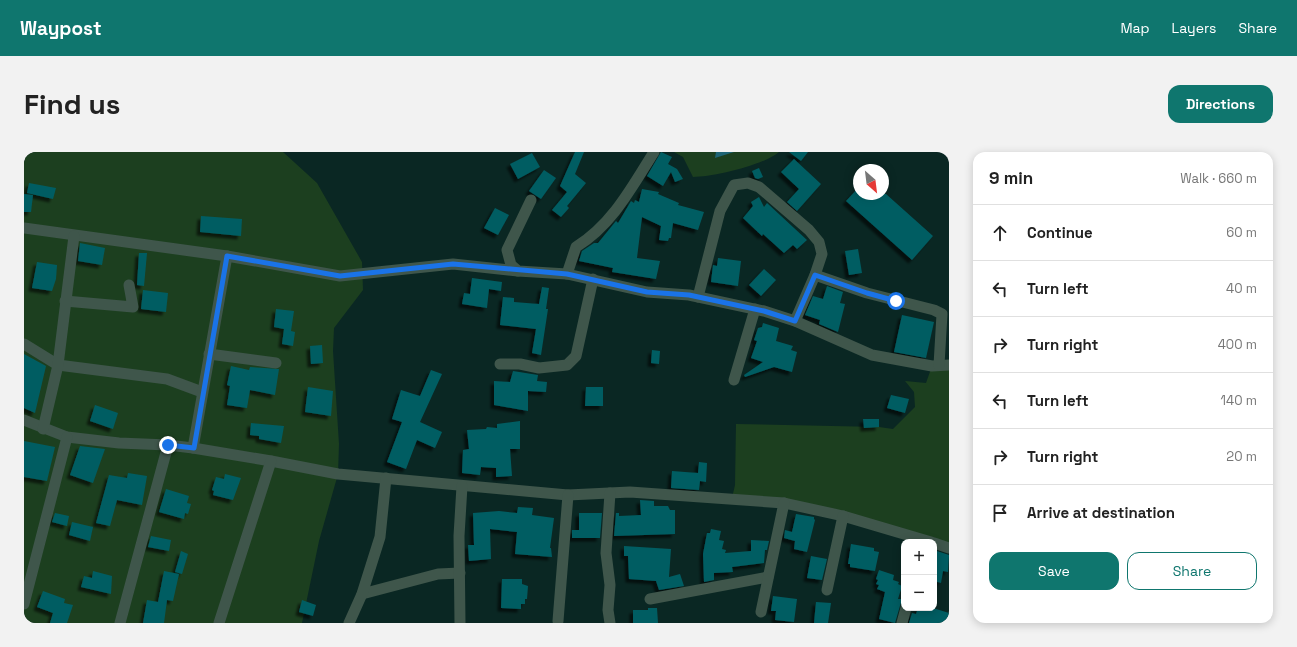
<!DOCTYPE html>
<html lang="en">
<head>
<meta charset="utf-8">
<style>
	:root { --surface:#fff; --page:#f2f2f2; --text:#222; --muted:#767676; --line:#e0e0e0; --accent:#0f766e }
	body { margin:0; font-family:"Space Grotesk",sans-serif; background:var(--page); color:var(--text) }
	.controls { position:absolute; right:12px; bottom:12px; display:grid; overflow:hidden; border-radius:8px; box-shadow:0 2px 10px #0003 }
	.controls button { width:36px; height:36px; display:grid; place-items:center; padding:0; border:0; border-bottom:1px solid var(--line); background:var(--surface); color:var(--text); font:20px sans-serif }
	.compass { position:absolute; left:829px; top:12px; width:36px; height:36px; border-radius:50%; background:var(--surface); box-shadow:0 2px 10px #0003; rotate:152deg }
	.stop { position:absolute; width:12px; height:12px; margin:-9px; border:3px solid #1a73e8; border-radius:50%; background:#fff }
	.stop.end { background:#1a73e8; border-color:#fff; box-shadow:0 1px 4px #0008 }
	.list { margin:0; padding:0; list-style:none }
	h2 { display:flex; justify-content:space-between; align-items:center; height:52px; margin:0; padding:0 16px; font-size:17px }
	h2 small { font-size:13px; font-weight:400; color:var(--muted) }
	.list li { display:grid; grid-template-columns:26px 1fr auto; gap:12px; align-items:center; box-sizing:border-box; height:56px; padding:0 16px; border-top:1px solid var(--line) }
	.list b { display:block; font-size:15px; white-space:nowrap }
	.list em { font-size:13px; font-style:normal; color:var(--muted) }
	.actions { display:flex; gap:8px; padding:12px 16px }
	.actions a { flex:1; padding:9px 0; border:1px solid var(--accent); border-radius:12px; text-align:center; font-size:14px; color:var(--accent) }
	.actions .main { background:var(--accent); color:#fff }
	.icon { flex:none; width:22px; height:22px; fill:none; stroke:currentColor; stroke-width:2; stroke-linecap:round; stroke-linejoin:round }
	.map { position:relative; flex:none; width:925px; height:471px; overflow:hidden; border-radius:12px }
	header { display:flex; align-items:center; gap:24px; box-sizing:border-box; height:56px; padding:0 20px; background:var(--accent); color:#fff }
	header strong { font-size:19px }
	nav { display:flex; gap:22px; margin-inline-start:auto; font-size:14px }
	.intro { display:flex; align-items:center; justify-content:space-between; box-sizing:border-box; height:96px; padding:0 24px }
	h1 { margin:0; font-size:28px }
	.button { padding:10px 18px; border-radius:12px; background:var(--accent); color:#fff; font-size:14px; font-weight:700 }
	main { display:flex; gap:24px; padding:0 24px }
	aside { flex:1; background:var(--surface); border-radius:12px; box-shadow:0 2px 10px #0003 }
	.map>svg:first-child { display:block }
	.green { fill:#1c3f1f }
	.water { fill:#1e6475 }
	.building { fill:#065d62; filter:url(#shadow) }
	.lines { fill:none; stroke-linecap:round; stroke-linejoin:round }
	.minor { stroke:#3f564b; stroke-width:11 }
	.route { stroke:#1a73e8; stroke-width:5 }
</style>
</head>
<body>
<header>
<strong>Waypost</strong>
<nav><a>Map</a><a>Layers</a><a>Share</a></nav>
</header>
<div class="intro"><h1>Find us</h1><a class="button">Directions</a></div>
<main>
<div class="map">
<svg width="925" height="471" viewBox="0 0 925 471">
	<defs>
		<filter id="shadow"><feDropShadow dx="-3.5" dy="3.5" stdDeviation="1" flood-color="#0009"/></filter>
	</defs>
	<rect width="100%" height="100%" fill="#0a2723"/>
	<g class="green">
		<path d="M0 0H259L293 31 338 110 339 138 310 176 309 199 315 292 314 322 295 389 278 471H0Z"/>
		<path d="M650 0H755C740 13 689 25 669 25L659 5Z"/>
		<path d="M925 213V396L819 364 708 346 711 333 712 272 855 275 869 277 891 255 890 240 881 229 902 231 908 214Z"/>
	</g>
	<path class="water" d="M692 0H710L691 6Z"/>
	<g class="building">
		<path d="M551 0H560L551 22 562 31 543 54 545 56 537 65 528 58 543 40 536 34Z"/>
		<path d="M637 0 648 5 644 12 653 17 659 27 651 30 647 20 639 34 623 24Z"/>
		<path d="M765 0H784L777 9Z"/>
		<path d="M508 1 516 15 494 27 486 12Z"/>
		<path d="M770 7 797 32 773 59 763 50 775 37 757 20Z"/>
		<path d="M735 16 739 25 734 27 731 26 728 19Z"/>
		<path d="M520 18 532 26 517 47 505 39Z"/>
		<path d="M5 31 32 36 29 47 3 41Z"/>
		<path d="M835 35V42H862L909 84 888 108 822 49Z"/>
		<path d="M618 37 635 40 634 42 655 51 654 53 680 60 674 78 649 71 647 86H645L644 89 635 88 637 74 618 65 613 106 636 109 632 127 588 120 589 116 555 109 558 99 570 91H574L592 69 594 71 607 49 610 51 611 48 615 50Z"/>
		<path d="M0 42 9 43 7 60H0Z"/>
		<path d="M735 45 740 55 743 51 783 88 773 97 769 93 760 101 739 82 738 84 719 66 729 54 727 50Z"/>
		<path d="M471 56 485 63 474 83 460 76Z"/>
		<path d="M177 64 218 67 217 84 176 80Z"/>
		<path d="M56 91 81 96 78 113 54 109Z"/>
		<path d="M834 97 838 121 825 123 821 99Z"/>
		<path d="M115 101H123L120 134 113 133Z"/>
		<path d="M694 106 717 109 714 134 687 130 689 113 693 114Z"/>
		<path d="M13 110 33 113 32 127 28 139 8 136Z"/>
		<path d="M740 117 752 128 737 144 725 133Z"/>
		<path d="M448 126 478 130 477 139 465 137 463 156 438 152 440 141 446 142Z"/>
		<path d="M803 134 819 140 816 151 821 152 814 180 795 172 796 168 781 163 789 144 799 147Z"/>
		<path d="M518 135 525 136 522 157H524L517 203 508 201 512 177 476 173 479 145 490 146V150L515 152Z"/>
		<path d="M119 138 144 141 142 160 117 157Z"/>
		<path d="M252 157 270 159 267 179 271 180 269 194 258 192 260 177 250 175Z"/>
		<path d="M878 163 910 170 902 206 870 200Z"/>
		<path d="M739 171 755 176 752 189 769 194 767 198 773 200 768 220 750 215 721 225 720 223 739 210 727 206 733 189 730 188 734 176 738 175Z"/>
		<path d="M298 193 299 211 287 212 286 194Z"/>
		<path d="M628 198 636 199 635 212 627 211Z"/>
		<path d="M0 202 22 214 11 261 0 256Z"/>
		<path d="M207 214 225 218 226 215 255 217 251 243 226 238 223 256 203 253 206 234 203 233Z"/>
		<path d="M407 218 418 222 396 270 418 280 411 296 393 288 382 317 363 310 378 270 368 267 377 238 396 244Z"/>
		<path d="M489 219 514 223 513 229 523 230 522 240 504 239V259L470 253V229L486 230Z"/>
		<path d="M284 235 309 239 307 264 281 260Z"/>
		<path d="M562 235H579V254H561Z"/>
		<path d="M867 243 885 247 881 261 863 256Z"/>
		<path d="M71 253 94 261 89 277 66 269Z"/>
		<path d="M839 267H855V275L840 276Z"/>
		<path d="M496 269V297H486L488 324 472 325V316L457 315 456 323 438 321 439 298 445 297 443 278 462 277 463 275 473 276V272Z"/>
		<path d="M227 271 260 274 257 291 235 287V284L226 283Z"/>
		<path d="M0 289 31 295 23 329 0 325Z"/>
		<path d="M56 294 81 297 69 331 46 323Z"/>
		<path d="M675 310 683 311 682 330 676 329 675 338 647 336 648 319 674 321Z"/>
		<path d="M104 321 123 324 118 353 93 348 86 374 72 371 85 323 103 326Z"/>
		<path d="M201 322 217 326 209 348 189 343 190 339 188 338 192 325 200 327Z"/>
		<path d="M142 337 165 344 163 351 167 352 164 362 161 361 160 367 135 360Z"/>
		<path d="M616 348 630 349V354H644L646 358H651V382L590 384 592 361H595V364L617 363Z"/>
		<path d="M494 355 509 356 508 363 530 366 526 396H527L528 405 491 402 493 380 466 377 467 407 445 409 444 393H450L449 361 475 359 493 361Z"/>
		<path d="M31 361 45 364 43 374 28 370Z"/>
		<path d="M555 361H578L576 386H548V378H555Z"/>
		<path d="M772 362 790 365V367L791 368 783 400 770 397 771 389 760 386 761 378 768 380Z"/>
		<path d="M48 370 69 375 66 389 45 383Z"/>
		<path d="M687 377 697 379 695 388 700 389 698 397 702 398 701 401 727 399V388L745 389 743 398H741L740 411 708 415 709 420 690 421V428L680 430 679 402 683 381H686Z"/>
		<path d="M127 384 147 388 145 399 124 395Z"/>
		<path d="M827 392 850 396V399L855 400 851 419 826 415V412H824Z"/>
		<path d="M600 394 647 397 645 425 656 422 660 434 635 438 632 429 605 427 604 404H600Z"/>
		<path d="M157 399 164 402 158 422 151 420Z"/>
		<path d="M913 399 925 403 924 420 919 419 917 431 910 429V406Z"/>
		<path d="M787 404 803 407 798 428 783 426Z"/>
		<path d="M855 418 870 423 869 428 875 430 874 432 878 434 874 447H878L871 471 855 467 861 440 853 437 855 433 852 432 854 428 852 427Z"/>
		<path d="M69 419 88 424 87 442 57 435 60 424 68 426Z"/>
		<path d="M140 419 155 422 149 449 143 448 140 471H119L123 448 134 450Z"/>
		<path d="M478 427H498V432L504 434 503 447H501V452H497V457L477 456Z"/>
		<path d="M19 439 41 447 40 451 49 453 43 471H26L29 461 13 455Z"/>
		<path d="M749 444 773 447 770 470 751 468 752 459H747Z"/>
		<path d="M278 448 292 453 289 464 275 460Z"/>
		<path d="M792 450 807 451 804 471H790Z"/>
		<path d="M624 456H633L634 471H609V458H624Z"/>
		<path d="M894 456H909L925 461V471H885L888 461 892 462Z"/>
	</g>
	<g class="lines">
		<g class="minor">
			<path d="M507 48 483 98 487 113 494 119 543 122 623 140 665 143 740 159 771 169 848 203 908 214 925 213"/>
			<path d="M0 76 203 104 316 124 429 112 494 119"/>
			<path d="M543 122 552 95C588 73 608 35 630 0"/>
			<path d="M791 123 843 141 910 158 918 162 915 213"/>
			<path d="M674 145 696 59 710 33 724 31 735 35 785 78 795 90 798 102 791 123 771 169"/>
			<path d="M41 149 109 155 105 133"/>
			<path d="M0 192 34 213 143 227 178 240"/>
			<path d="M185 202 252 211"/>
			<path d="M476 212H496L515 216 543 213 552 204 569 127"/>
			<path d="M710 228 731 157"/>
			<path d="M0 268 43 285 95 291 144 293 169 296 247 309 314 322 544 343 606 340 760 351 819 364 907 390"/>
			<path d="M19 277 34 213 50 84"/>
			<path d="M169 296 203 104"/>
			<path d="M586 341 582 401 586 433 584 458 586 471"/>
			<path d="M910 391 925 396"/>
			<path d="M803 438 819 364"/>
			<path d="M338 442 414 422 436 421"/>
			<path d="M626 447 744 425"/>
			<path d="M0 452 43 285"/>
			<path d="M737 460 760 351"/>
			<path d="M534 469 544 343"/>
			<path d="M96 471 144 293"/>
			<path d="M195 471 247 309"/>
			<path d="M325 471 338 442 356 385 362 326"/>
			<path d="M436 471 435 384 438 334"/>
			<path d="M878 471 882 456"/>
		</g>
	</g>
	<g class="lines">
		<path class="route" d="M144 293 170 296 203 104 316 124 429 112 543 122 623 140 665 143 740 159 771 169 791 123 843 141 872 149"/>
	</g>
</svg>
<div class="controls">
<button>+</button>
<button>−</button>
</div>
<svg class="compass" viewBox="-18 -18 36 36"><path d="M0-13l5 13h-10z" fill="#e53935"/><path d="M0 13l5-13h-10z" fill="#767676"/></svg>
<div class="stop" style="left:872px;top:149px"></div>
<div class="stop end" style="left:144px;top:293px"></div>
</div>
<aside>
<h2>9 min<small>Walk · 660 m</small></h2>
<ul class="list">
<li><svg class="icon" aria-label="ahead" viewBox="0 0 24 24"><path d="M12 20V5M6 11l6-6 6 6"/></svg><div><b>Continue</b></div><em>60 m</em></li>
<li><svg class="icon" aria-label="left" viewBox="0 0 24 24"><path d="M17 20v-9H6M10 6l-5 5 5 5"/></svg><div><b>Turn left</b></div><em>40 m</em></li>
<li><svg class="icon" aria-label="right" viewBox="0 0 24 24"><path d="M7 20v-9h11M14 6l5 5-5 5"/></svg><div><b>Turn right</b></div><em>400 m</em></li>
<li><svg class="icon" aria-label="left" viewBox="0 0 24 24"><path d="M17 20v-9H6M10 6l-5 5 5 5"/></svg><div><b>Turn left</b></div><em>140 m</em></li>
<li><svg class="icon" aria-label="right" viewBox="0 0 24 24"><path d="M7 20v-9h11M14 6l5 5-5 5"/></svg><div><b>Turn right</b></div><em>20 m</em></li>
<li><svg class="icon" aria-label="arrive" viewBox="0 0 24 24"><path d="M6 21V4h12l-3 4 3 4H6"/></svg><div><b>Arrive at destination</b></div></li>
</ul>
<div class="actions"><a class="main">Save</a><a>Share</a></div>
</aside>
</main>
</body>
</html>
